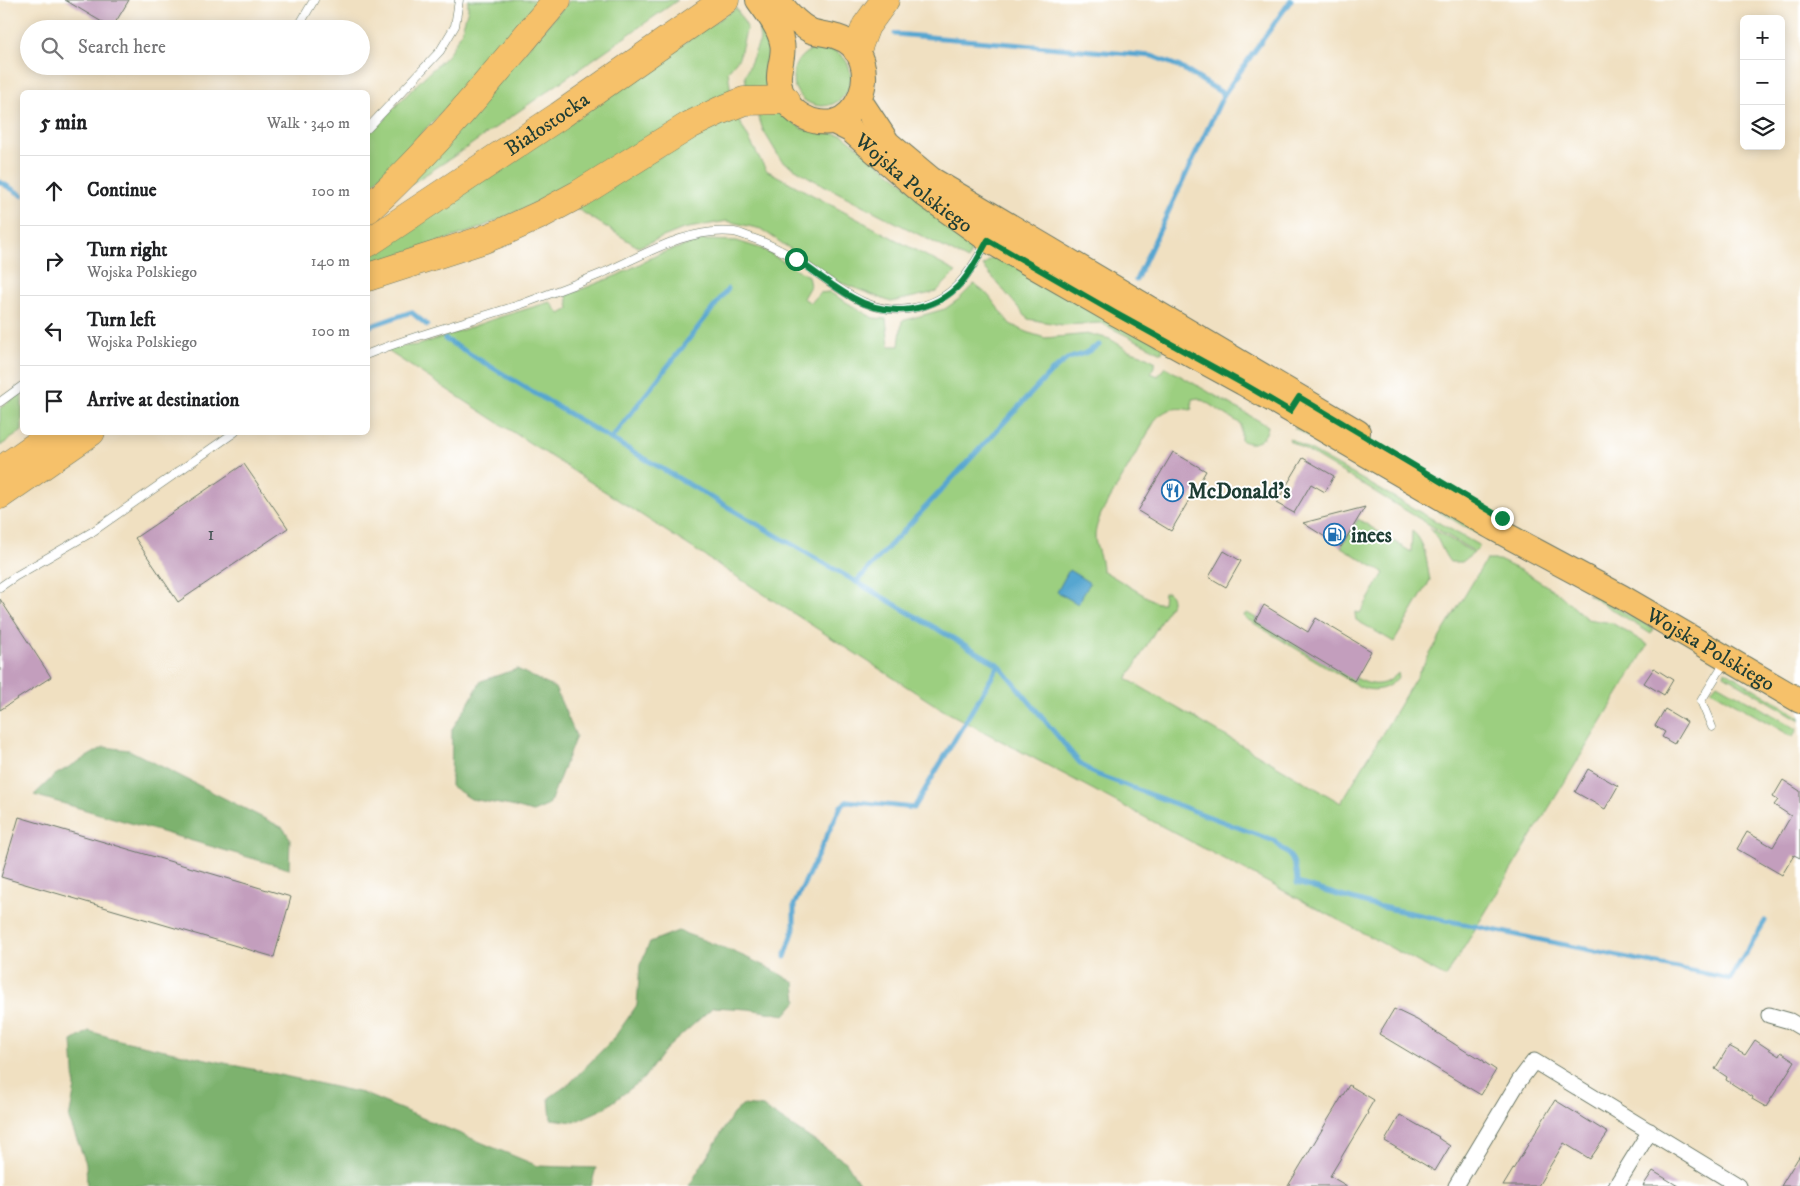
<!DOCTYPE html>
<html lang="en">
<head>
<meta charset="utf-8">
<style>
	:root { --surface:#fff; --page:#f2f2f2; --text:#202124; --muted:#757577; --line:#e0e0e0 }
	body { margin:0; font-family:"IM FELL DW Pica",serif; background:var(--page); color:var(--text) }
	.controls { position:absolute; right:15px; top:15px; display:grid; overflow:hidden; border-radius:8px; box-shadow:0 2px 12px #0003 }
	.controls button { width:45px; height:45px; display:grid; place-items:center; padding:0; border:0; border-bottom:1px solid var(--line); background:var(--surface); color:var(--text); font:25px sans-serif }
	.stop { position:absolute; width:15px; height:15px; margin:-11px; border:4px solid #0b8043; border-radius:50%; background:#fff }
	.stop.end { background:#0b8043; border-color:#fff; box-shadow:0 1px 5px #0008 }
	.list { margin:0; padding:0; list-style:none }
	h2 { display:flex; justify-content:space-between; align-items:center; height:65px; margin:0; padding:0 20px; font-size:21px }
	h2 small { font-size:16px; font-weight:400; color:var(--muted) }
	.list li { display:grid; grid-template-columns:32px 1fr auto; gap:15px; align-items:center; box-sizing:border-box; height:70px; padding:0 20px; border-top:1px solid var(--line) }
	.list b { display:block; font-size:19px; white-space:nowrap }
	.list p { margin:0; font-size:16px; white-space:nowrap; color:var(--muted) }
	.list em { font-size:16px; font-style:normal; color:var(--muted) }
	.icon { flex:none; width:28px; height:28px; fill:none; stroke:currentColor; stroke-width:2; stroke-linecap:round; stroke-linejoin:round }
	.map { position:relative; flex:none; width:1800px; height:1186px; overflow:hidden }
	.search { position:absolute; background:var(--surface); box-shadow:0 2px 12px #0003; left:20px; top:20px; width:350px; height:55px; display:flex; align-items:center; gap:12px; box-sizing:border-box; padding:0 18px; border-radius:28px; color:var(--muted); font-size:19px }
	.panel { position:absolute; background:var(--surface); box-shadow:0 2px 12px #0003; left:20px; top:90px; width:350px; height:345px; border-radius:8px }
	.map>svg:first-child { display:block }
	.green { fill:#9ccf80; stroke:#5e865a }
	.forest { fill:#7db26e; stroke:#4e7851 }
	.water { fill:#57a6d0; stroke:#3b7282 }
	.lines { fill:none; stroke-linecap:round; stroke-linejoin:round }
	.stream { stroke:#57a6d0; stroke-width:5 }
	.building { fill:#c39ebd }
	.lane-casing { stroke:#687665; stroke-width:9 }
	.street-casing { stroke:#687665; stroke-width:17 }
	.primary-casing { stroke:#687665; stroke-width:26 }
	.highway-casing { stroke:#687665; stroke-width:29 }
	.lane { stroke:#fff; stroke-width:8 }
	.street { stroke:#fff; stroke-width:15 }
	.primary { stroke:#f6c16b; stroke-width:24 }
	.highway { stroke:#f6c16b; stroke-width:28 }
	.route { stroke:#0b8043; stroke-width:6 }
	.labels { text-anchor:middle; stroke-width:4; stroke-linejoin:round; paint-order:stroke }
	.number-label { font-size:19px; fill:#485556 }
	.street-label { font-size:21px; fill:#1f3d34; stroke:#fff }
	.poi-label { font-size:21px; font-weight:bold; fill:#1f3d34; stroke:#fff; text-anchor:start }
</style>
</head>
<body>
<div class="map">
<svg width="1800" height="1186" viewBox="0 0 1800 1186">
	<rect width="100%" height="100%" fill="#fff"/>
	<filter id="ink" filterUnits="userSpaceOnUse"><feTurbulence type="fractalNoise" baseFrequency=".02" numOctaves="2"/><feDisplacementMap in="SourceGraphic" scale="10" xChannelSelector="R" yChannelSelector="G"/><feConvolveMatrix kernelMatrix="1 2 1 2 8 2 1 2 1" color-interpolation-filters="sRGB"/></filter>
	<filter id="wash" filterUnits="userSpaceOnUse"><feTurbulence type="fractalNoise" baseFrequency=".0096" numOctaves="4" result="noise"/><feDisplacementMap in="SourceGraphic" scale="20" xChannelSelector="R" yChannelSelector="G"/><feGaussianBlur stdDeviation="1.12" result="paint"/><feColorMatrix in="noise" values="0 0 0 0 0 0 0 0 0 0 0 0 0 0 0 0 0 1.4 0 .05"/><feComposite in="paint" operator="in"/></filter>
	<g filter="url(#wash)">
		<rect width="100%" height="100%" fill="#f0e0c1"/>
		<g class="green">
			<path d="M468 0H543L465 88 368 189V135L422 79 447 56 461 33 468 9Z"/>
			<path d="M570 0H678L459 153 400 191Z"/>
			<path d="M736 8 747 27 739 58 728 71 731 94 553 196 475 230 368 265V252L499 167Z"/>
			<path d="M756 9 772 36 770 88 747 89 745 76 760 40Z"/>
			<circle cx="822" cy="77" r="29"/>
			<path d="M755 106 782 113 802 129 843 135 968 234 972 248 968 260 812 179 781 160 763 130Z"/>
			<path d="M736 115 766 170 956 272 936 292 891 302 839 282 761 229 727 221 683 229 638 247 576 208 705 129Z"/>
			<path d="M703 240 737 241 762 249 808 276 810 286 803 298 811 303 820 293 829 292 873 318 886 319 889 346H899L902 321 945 309 959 299 974 284 988 295 1010 324 1029 333 1045 338 1090 334 1110 339 1128 350 1141 354 1156 362 1151 373 1158 376 1165 367 1268 426C1266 440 1254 448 1241 440V424L1199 398 1192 399V408L1191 410C1177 407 1166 408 1156 419L1101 514C1098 522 1095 529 1095 538 1096 549 1102 558 1102 570L1157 603H1163L1164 593 1167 592C1171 594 1172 597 1172 602L1127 679 1341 803 1486 560H1499L1526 573 1558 593 1587 619 1612 623 1648 645 1446 977 943 710 383 348 419 345 500 317 550 302 560 314 569 309 567 295 618 275 659 254Z"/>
			<path d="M1003 256 1163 346 1162 353 1101 323 1062 325 1028 319 983 266 992 258Z"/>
			<path d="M22 392V431L0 446V408Z"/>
			<path d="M1301 427 1477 528 1481 536 1294 428Z"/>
			<path d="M1289 438 1480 546 1475 552 1290 441Z"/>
			<path d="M1358 519 1411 552 1412 531C1426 541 1427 566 1430 581L1394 642 1356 620 1355 614 1356 612 1360 613 1384 573 1341 547Z"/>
			<path d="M1429 527 1474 553 1462 562H1450C1441 551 1439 537 1429 527Z"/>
			<path d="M1587 594 1594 595 1654 629 1651 634Z"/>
			<path d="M1247 613 1256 618 1255 621 1354 680 1356 678C1372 687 1385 687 1398 673L1399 676C1389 689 1376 693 1360 687L1245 618 1244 615Z"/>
			<path d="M1725 671 1800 717V720L1724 675Z"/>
			<path d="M1717 683 1797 729 1793 737 1711 690Z"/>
		</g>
		<g class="forest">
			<path d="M517 669 555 688 576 736 549 805 533 812 511 806 471 799 451 786 452 729 468 704 481 681Z"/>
			<path d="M104 747 129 750 283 828 290 838 289 869 34 795 55 775Z"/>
			<path d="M678 931C718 945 758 960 795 983L797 1001 785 1015 748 1009 713 1007 666 1049 643 1079 605 1108 574 1122 551 1119 549 1098 570 1083 614 1038 637 1005 640 965 650 942Z"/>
			<path d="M89 1031 119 1040 362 1093 538 1166 596 1168 591 1186H87L86 1163 69 1119 75 1087 72 1041Z"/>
			<path d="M743 1105 763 1107 846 1162 861 1186H689L733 1114Z"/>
		</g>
		<path class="water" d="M1069 570 1090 583 1078 604 1057 592Z"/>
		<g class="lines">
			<g class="stream">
				<path d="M895 34 1152 56 1178 66 1224 94"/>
				<path d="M0 182 22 195"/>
				<path d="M1136 280 1224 94 1291 0"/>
				<path d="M368 327 411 312 427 325"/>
				<path d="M445 339 611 439 999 665 1079 762 1093 773 1274 841C1292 857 1296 859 1297 883L1372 905 1730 979 1765 921"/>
				<path d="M611 439 728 289"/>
				<path d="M856 582 1051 372 1067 359 1085 353 1099 345"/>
				<path d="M785 957 794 929V905L841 806 848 801 914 808 999 665"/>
			</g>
		</g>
		<g id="blocks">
			<g class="building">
				<path d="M65 0H129L112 28Z"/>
				<path d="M1173 452 1206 471 1171 531 1138 511Z"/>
				<path d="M1303 458 1334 476 1325 492 1311 484 1294 513 1276 503Z"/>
				<path d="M244 464 288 528 178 602 135 538Z"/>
				<path d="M1365 507 1341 547 1303 523Z"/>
				<path d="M1224 551 1241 561 1226 587 1209 577Z"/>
				<path d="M0 599 51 677 0 710Z"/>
				<path d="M1264 605 1308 632 1316 618 1371 651 1354 681 1255 621Z"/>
				<path d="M1654 668 1673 680 1664 695 1644 683Z"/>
				<path d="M1665 709 1687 722 1674 744 1662 737 1665 732 1655 726Z"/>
				<path d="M1588 769 1618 786 1605 809 1575 792Z"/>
				<path d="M1783 780 1800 791V858L1794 855 1782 875 1737 849 1747 832 1773 847 1791 816 1774 805 1778 800 1773 797Z"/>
				<path d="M19 817 291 897 274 957 1 877Z"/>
				<path d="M1394 1009 1417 1020 1470 1054 1471 1053 1484 1061V1062L1496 1070 1481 1095 1379 1034Z"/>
				<path d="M1755 1040 1779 1056 1781 1052 1795 1061 1766 1107 1752 1099 1753 1097 1726 1080 1727 1077 1715 1069 1729 1046 1745 1055Z"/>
				<path d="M1349 1085 1374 1100 1367 1112 1368 1113 1330 1176 1347 1186H1288Z"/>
				<path d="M1555 1100 1608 1133 1590 1159 1564 1143 1538 1186H1503Z"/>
				<path d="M1400 1115 1439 1137 1438 1138 1450 1146 1435 1171 1385 1141Z"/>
				<path d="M1800 1155V1186H1781L1787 1176Z"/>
				<path d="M1653 1171 1678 1186H1643Z"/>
			</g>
		</g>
	</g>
	<g filter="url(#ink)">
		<use href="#blocks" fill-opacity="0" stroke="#687665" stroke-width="1"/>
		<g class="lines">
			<defs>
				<g id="lane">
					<path d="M297 29 314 0"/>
					<path d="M368 128 440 51 455 26 459 0"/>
					<path d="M368 354C417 334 471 321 522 304 549 294 576 284 603 273 644 255 688 227 734 232 740 233 746 236 752 238 768 243 782 251 796 259 833 282 867 318 914 308 953 300 968 276 986 243"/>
					<path d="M0 402 22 386"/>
					<path d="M0 587 16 576 92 532 235 432"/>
					<path d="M1712 727 1701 701 1726 660"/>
				</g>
				<g id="street">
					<path d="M1769 1015 1790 1021 1800 1027"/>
					<path d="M1456 1186 1519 1081 1534 1061 1739 1186"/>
					<path d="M1616 1186 1650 1131"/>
				</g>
				<g id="primary">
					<path d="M758 0C767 13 779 27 782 43 785 55 778 67 779 80 781 107 807 126 833 122 846 119 855 108 860 97 869 74 863 45 837 37 829 34 819 34 811 31 797 24 787 12 778 0"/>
					<path d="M859 99 888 143 931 179 1358 432"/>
					<path id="s1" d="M834 122 850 130 925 195 988 240 1115 313 1243 383 1495 529 1622 597 1800 701"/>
				</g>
				<g id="highway">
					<path d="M857 50 866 26 885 0"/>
					<path d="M368 209C437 147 496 71 557 0"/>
					<path id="s2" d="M368 243 559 116 725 0"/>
					<path d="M368 277 482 240 505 231 540 215 579 194 690 125 719 111 744 101 786 100"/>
					<path d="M0 471 56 432"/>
					<path d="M0 495 91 432"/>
				</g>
			</defs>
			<use href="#lane" class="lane-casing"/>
			<use href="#street" class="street-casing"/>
			<use href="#primary" class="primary-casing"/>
			<use href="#highway" class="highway-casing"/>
			<use href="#lane" class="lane"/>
			<use href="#street" class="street"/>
			<use href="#primary" class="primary"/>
			<use href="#highway" class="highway"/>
		</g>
	</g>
	<g class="lines" filter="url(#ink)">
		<path class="route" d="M796 259C815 272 833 287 853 298 888 318 935 313 962 282 973 269 980 254 988 240L1115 313 1242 383 1290 411 1299 397 1502 518"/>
	</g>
	<defs>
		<symbol id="restaurant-ring" viewBox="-11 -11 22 22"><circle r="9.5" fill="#fff" stroke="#1f6fb2" stroke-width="1.5"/><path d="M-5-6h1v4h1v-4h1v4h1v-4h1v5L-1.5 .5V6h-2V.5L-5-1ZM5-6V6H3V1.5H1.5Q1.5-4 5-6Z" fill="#1f6fb2"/></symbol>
		<symbol id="fuel-ring" viewBox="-11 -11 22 22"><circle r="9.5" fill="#fff" stroke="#1f6fb2" stroke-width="1.5"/><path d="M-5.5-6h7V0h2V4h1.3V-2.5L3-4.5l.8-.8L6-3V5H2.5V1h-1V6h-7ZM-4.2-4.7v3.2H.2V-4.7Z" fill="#1f6fb2"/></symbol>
	</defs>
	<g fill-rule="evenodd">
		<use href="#restaurant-ring" x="1160" y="478" width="25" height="25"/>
		<use href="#fuel-ring" x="1322" y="522" width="25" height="25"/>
	</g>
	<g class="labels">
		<g class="number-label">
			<text x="211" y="540">1</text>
		</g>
		<g class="street-label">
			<text dy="7" stroke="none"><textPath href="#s2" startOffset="215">Białostocka</textPath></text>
			<text dy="7" stroke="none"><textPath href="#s1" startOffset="101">Wojska Polskiego</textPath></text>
			<text dy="7" stroke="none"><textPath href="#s1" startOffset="1025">Wojska Polskiego</textPath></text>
		</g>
		<g class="poi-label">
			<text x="1188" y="498">McDonald's</text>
			<text x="1351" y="542">inees</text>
		</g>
	</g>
</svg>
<div class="controls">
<button>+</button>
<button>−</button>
<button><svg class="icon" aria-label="layers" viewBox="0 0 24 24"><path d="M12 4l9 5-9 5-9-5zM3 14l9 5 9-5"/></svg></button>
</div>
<div class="stop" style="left:796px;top:259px"></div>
<div class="stop end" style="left:1502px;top:518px"></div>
<div class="search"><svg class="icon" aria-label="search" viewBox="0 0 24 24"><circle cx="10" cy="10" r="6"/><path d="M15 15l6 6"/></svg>Search here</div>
<section class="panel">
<h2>5 min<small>Walk · 340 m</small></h2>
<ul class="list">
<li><svg class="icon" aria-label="ahead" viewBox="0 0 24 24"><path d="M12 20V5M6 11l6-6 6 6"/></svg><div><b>Continue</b></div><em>100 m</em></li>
<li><svg class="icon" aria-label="right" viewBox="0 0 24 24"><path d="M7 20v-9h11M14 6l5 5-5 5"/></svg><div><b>Turn right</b><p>Wojska Polskiego</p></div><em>140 m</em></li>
<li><svg class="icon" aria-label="left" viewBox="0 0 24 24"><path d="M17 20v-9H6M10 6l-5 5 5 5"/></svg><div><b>Turn left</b><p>Wojska Polskiego</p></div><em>100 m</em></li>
<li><svg class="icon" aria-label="arrive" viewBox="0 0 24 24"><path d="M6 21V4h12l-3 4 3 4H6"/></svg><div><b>Arrive at destination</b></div></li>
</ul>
</section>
</div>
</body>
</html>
